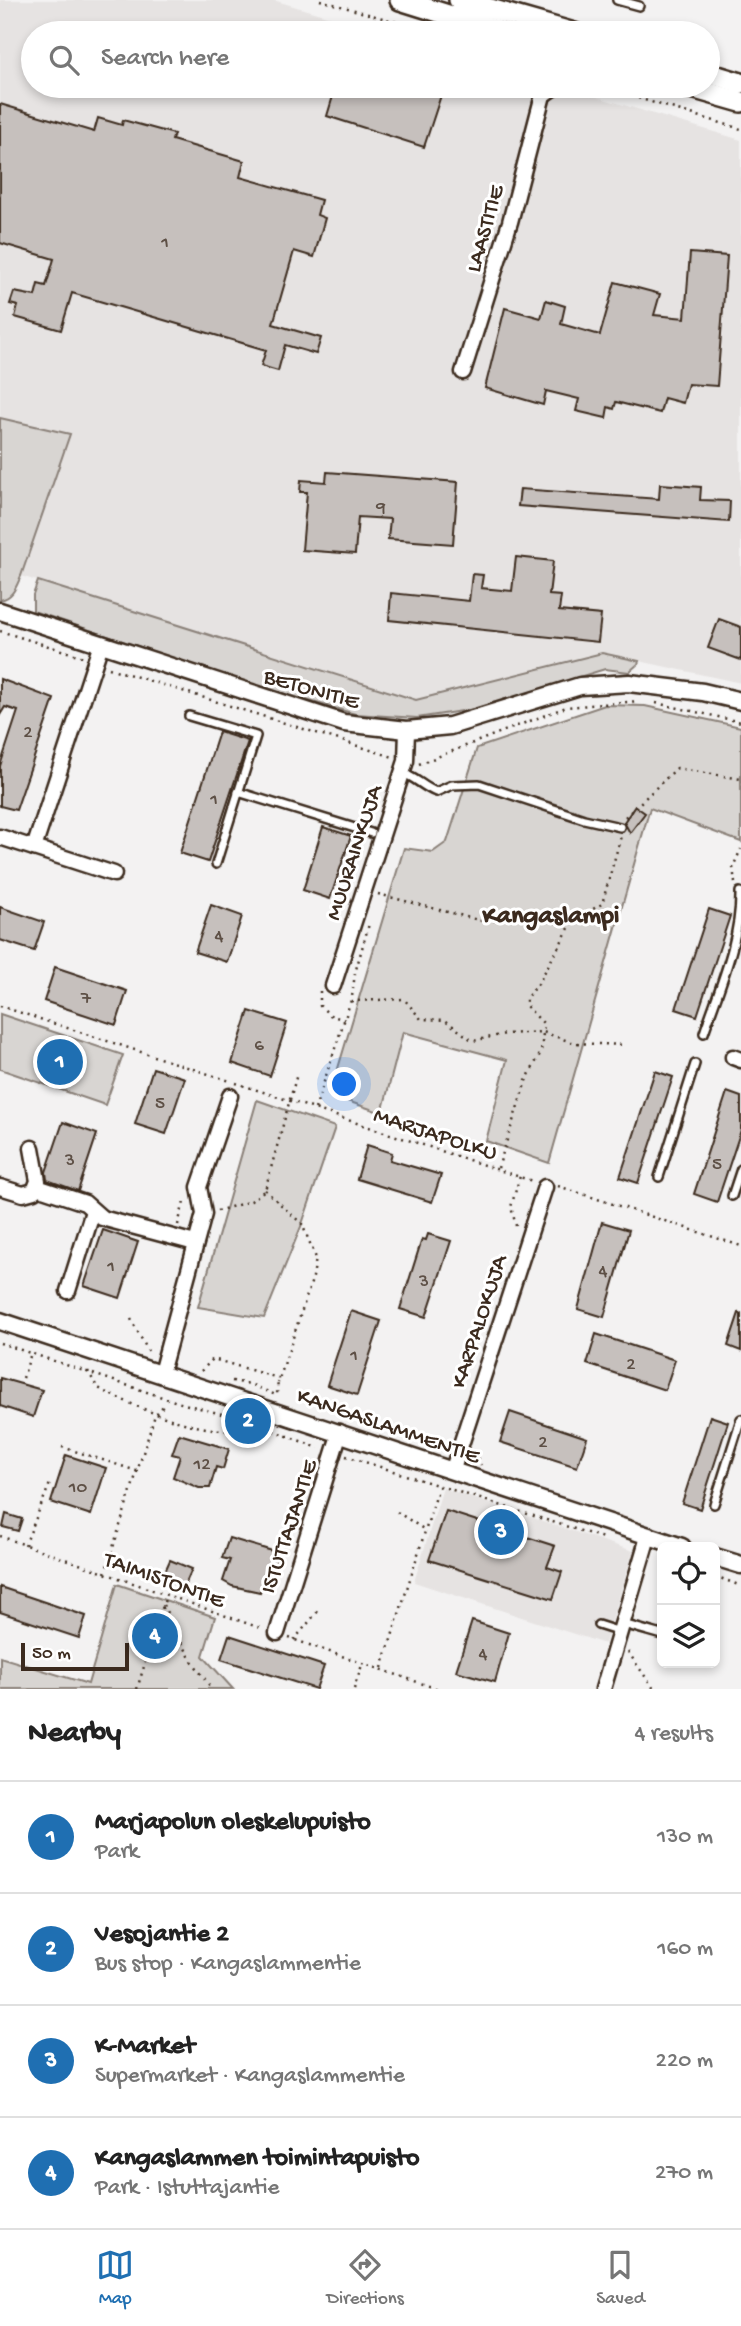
<!DOCTYPE html>
<html lang="en">
<head>
<meta charset="utf-8">
<style>
	:root { --surface:#fff; --page:#f6f6f6; --text:#222; --muted:#767676; --line:#e0e0e0; --accent:#1f6fb2 }
	body { margin:0; font-family:"Gochi Hand",sans-serif; background:var(--page); color:var(--text) }
	.controls { position:absolute; right:21px; bottom:21px; display:grid; overflow:hidden; border-radius:10px; box-shadow:0 4px 10px #0003 }
	.controls button { width:63px; height:63px; display:grid; place-items:center; padding:0; border:0; border-bottom:2px solid var(--line); background:var(--surface); color:var(--text); font:35px sans-serif }
	.scale { position:absolute; left:21px; bottom:18px; width:108px; box-sizing:border-box; padding-left:7px; border:4px solid #3b2a1e; border-top:0; font-size:19px; line-height:24px; white-space:nowrap; color:#3b2a1e; -webkit-text-stroke:5px #fff; paint-order:stroke }
	.you { position:absolute; left:345px; top:1085px; width:24px; height:24px; margin:-18px; border:5px solid #fff; border-radius:50%; background:#1a73e8; box-shadow:0 0 0 10px #1a73e833 }
	.badge { display:grid; place-items:center; width:46px; height:46px; border-radius:50%; background:var(--accent); color:#fff; font-size:23px; font-weight:700 }
	.pin { position:absolute; translate:-50% -50%; border:4px solid #fff; box-shadow:0 2px 7px #0006 }
	.list { margin:0; padding:0; list-style:none }
	h2 { display:flex; justify-content:space-between; align-items:center; height:91px; margin:0; padding:0 28px; font-size:30px }
	h2 small { font-size:23px; font-weight:400; color:var(--muted) }
	.list li { display:grid; grid-template-columns:46px 1fr auto; gap:21px; align-items:center; box-sizing:border-box; height:112px; padding:0 28px; border-top:2px solid var(--line) }
	.list b { display:block; font-size:26px; white-space:nowrap }
	.list p { margin:0; font-size:23px; white-space:nowrap; color:var(--muted) }
	.list em { font-size:23px; font-style:normal; color:var(--muted) }
	.icon { flex:none; width:38px; height:38px; fill:none; stroke:currentColor; stroke-width:2; stroke-linecap:round; stroke-linejoin:round }
	.map { position:relative; flex:none; width:741px; height:1689px; overflow:hidden }
	.search { position:absolute; background:var(--surface); box-shadow:0 4px 10px #0003; left:21px; right:21px; top:21px; height:77px; display:flex; align-items:center; gap:18px; box-sizing:border-box; padding:0 24px; border-radius:38px; color:var(--muted); font-size:26px }
	.sheet { height:539px; background:var(--surface) }
	nav { display:flex; justify-content:space-around; align-items:center; box-sizing:border-box; height:98px; border-top:2px solid var(--line); background:var(--surface); font-size:19px; color:var(--muted) }
	nav a { display:grid; justify-items:center; gap:4px }
	nav .on { color:var(--accent) }
	.map>svg:first-child { display:block }
	.built { fill:#e6e3e2 }
	.green { fill:#d8d5d2; stroke:#8a8078; stroke-width:2 }
	.building { fill:#c6c0bd; stroke:#3b2a1e; stroke-width:2 }
	.lines { fill:none; stroke-linecap:round; stroke-linejoin:round }
	.service-casing { stroke:#3b2a1e; stroke-width:12 }
	.minor-casing { stroke:#3b2a1e; stroke-width:19 }
	.tertiary-casing { stroke:#3b2a1e; stroke-width:21 }
	.secondary-casing { stroke:#3b2a1e; stroke-width:24 }
	.path { stroke:#3b2a1e; stroke-width:2.5; stroke-dasharray:2 5; stroke-linecap:butt }
	.service { stroke:#fff; stroke-width:7 }
	.minor { stroke:#fff; stroke-width:14 }
	.tertiary { stroke:#fff; stroke-width:16 }
	.secondary { stroke:#fff; stroke-width:19 }
	.labels { text-anchor:middle; stroke-width:6; stroke-linejoin:round; paint-order:stroke }
	.number-label { font-size:19px; fill:#5e5046 }
	.street-label { font-size:23px; fill:#3b2a1e; stroke:#fff }
	.quarter-label { font-size:26px; font-weight:bold; fill:#3b2a1e; stroke:#fff }
</style>
</head>
<body>
<div class="map">
<svg width="741" height="1689" viewBox="0 0 741 1689">
	<rect width="100%" height="100%" fill="#f3f2f2"/>
	<filter id="ink" filterUnits="userSpaceOnUse"><feTurbulence type="fractalNoise" baseFrequency=".0143" numOctaves="2"/><feDisplacementMap in="SourceGraphic" scale="14" xChannelSelector="R" yChannelSelector="G"/><feConvolveMatrix kernelMatrix="1 2 1 2 8 2 1 2 1" color-interpolation-filters="sRGB"/></filter>
	<g filter="url(#ink)">
		<g class="built">
			<path d="M0 0H273L384 33H33V86H560L741 140V683L602 653 416 700 21 576 70 434 0 418Z"/>
			<path d="M443 1488 633 1551 605 1644 414 1582Z"/>
		</g>
		<g class="green">
			<path d="M0 418 70 434 21 576C16 587 13 598 0 600Z"/>
			<path d="M38 581 416 700 602 653 639 661 638 664 629 672 605 669 475 709 417 718 355 714 253 685 33 611V595Z"/>
			<path d="M605 705 645 706 741 727V842L650 808 549 1163 486 1141 507 1060 403 1032 382 1113 330 1095 404 848 433 852 447 842 477 748Z"/>
			<path d="M0 1014 123 1055 105 1105 0 1069Z"/>
			<path d="M257 1100 335 1127 302 1224 264 1318 198 1307Z"/>
			<path d="M117 1584 215 1617 203 1656 233 1689H0V1657L88 1684Z"/>
		</g>
		<g class="building">
			<path d="M336 86H444L424 147 327 116Z"/>
			<path d="M0 104 94 132 98 118 122 125 123 120 174 134 172 140 244 161 240 177 321 200 317 215 325 218 314 257 294 251 273 324 321 338 316 354 285 345 278 371 261 366 266 350 72 293 61 330 15 317 18 306 10 304 14 292 35 296 38 284 46 286 54 259 0 243Z"/>
			<path d="M690 253 727 256 717 386 688 384 683 403 664 398 660 413 616 402 614 409 608 407 606 418 576 411 579 399 546 391 543 405 485 388 505 308 541 318 546 300 565 306 561 324 600 335 615 282 660 294 654 315 685 318Z"/>
			<path d="M327 472 458 482 453 544 388 539 390 519 358 517 355 554 302 550 307 492H300L301 480 326 482Z"/>
			<path d="M660 484 701 487 700 500 730 501 729 522 518 506 520 489 659 499Z"/>
			<path d="M516 557 553 561 549 595 561 596 559 611 601 615 598 642 389 620 391 593 469 601 472 574 483 575 481 588 512 591Z"/>
			<path d="M719 619 741 627V660L708 648Z"/>
			<path d="M0 679 54 699 16 810 0 806V766L18 711 5 707 0 715Z"/>
			<path d="M219 732 248 741 208 862 180 853Z"/>
			<path d="M635 806 645 813 630 833 624 822Z"/>
			<path d="M323 827 351 836 330 899 303 890Z"/>
			<path d="M211 905 242 916 227 962 195 952Z"/>
			<path d="M0 907 44 922 34 951 0 940Z"/>
			<path d="M709 909 730 916 697 1016 676 1009Z"/>
			<path d="M55 967 127 991 116 1025 44 1001Z"/>
			<path d="M249 1011 287 1023 270 1076 232 1063Z"/>
			<path d="M153 1068 185 1078 166 1134 135 1124Z"/>
			<path d="M655 1071 673 1077 638 1183 620 1177Z"/>
			<path d="M727 1092 741 1097V1130L717 1202 694 1194Z"/>
			<path d="M63 1122 97 1134 78 1191 47 1180 46 1172Z"/>
			<path d="M367 1145 392 1153 390 1160 441 1175 432 1202 357 1179Z"/>
			<path d="M602 1222 629 1230 604 1317 578 1309Z"/>
			<path d="M103 1230 138 1242 120 1298 84 1286Z"/>
			<path d="M428 1234 451 1241 426 1317 400 1309 422 1239 426 1240Z"/>
			<path d="M351 1311 381 1321 357 1395 327 1385Z"/>
			<path d="M739 1313 741 1314V1351L728 1346Z"/>
			<path d="M596 1334 675 1360 665 1390 587 1364Z"/>
			<path d="M0 1378 42 1390 33 1417 0 1406Z"/>
			<path d="M510 1412 587 1438 577 1467 500 1442Z"/>
			<path d="M710 1416 728 1422 700 1509 682 1503Z"/>
			<path d="M179 1434 229 1449 223 1469 216 1467 210 1488H199L173 1477 180 1456 172 1454Z"/>
			<path d="M66 1455 106 1468 91 1515 51 1502Z"/>
			<path d="M446 1511 555 1546 547 1567 562 1572 553 1599 429 1560Z"/>
			<path d="M6 1514 22 1519 18 1531 3 1527Z"/>
			<path d="M229 1538 279 1553 273 1573 266 1571 260 1592 232 1586 223 1581 230 1560 222 1558Z"/>
			<path d="M170 1560 192 1569 184 1587 162 1578Z"/>
			<path d="M0 1587 86 1616 79 1638 0 1612Z"/>
			<path d="M472 1621 509 1633 495 1682 456 1671Z"/>
			<path d="M229 1635 324 1666 316 1689 221 1659Z"/>
		</g>
		<g class="lines">
			<defs>
				<g id="service">
					<path d="M617 0 639 6"/>
					<path d="M189 716 256 736 216 864"/>
					<path d="M402 773C415 777 423 787 436 792L452 785 479 784 584 819 620 827"/>
					<path d="M238 792 371 833"/>
					<path d="M704 1033C719 988 741 940 740 892"/>
					<path d="M659 1177 695 1064"/>
					<path d="M732 1196 741 1169"/>
					<path d="M714 1504 741 1419"/>
					<path d="M623 1624 662 1635"/>
					<path d="M598 1625 620 1632"/>
				</g>
				<g id="minor">
					<path d="M543 95 556 86"/>
					<path d="M463 372 510 222 543 95 539 86"/>
					<path d="M0 837 34 848 101 644"/>
					<path d="M34 848 114 874"/>
					<path d="M333 986 406 761 407 730"/>
					<path d="M733 1057 741 1060"/>
					<path d="M0 1187 23 1194 34 1191 38 1181 32 1148"/>
					<path d="M37 1187 85 1203 102 1218 195 1243"/>
					<path d="M68 1291 93 1211"/>
					<path d="M161 1373 204 1214 199 1187 230 1096"/>
					<path d="M453 1469 545 1187"/>
					<path d="M277 1633 340 1432"/>
					<path d="M603 1689 648 1537"/>
				</g>
				<g id="tertiary">
					<path d="M0 611 344 723 407 730 450 726 580 686 629 683 703 692 741 701"/>
					<path d="M0 1321 682 1547"/>
					<path d="M715 1557 741 1565"/>
				</g>
				<g id="secondary">
					<path d="M400 0 506 33"/>
					<path d="M459 0 574 33"/>
					<path d="M708 73 741 83"/>
					<path d="M685 86 741 102"/>
				</g>
			</defs>
			<use href="#service" class="service-casing"/>
			<use href="#minor" class="minor-casing"/>
			<use href="#tertiary" class="tertiary-casing"/>
			<use href="#secondary" class="secondary-casing"/>
			<g class="path">
				<path d="M320 0 434 33"/>
				<path d="M598 86 741 129"/>
				<path d="M0 631 84 657"/>
				<path d="M109 668 393 757"/>
				<path d="M656 703 741 722"/>
				<path d="M419 764 566 707 639 701"/>
				<path d="M625 817 677 768 741 779"/>
				<path d="M735 883 733 867 741 849"/>
				<path d="M378 894 486 922 520 916 566 924 602 904 621 836"/>
				<path d="M320 991V1006L330 1015 345 1020"/>
				<path d="M351 1001 404 999 421 1019 445 1020 473 1041 505 1034 543 1032 574 1043 625 1045"/>
				<path d="M0 1006 230 1081"/>
				<path d="M236 1083 532 1181"/>
				<path d="M315 1109 352 997 355 973 369 924"/>
				<path d="M498 1168 526 1081 541 1052 544 1024 526 1006V998L538 984 573 921"/>
				<path d="M558 1186 741 1246"/>
				<path d="M265 1190 302 1224 316 1258 313 1277 278 1383"/>
				<path d="M217 1211 251 1201 265 1190 297 1074"/>
				<path d="M178 1225 185 1198"/>
				<path d="M516 1226 511 1207 520 1176"/>
				<path d="M131 1319 148 1351"/>
				<path d="M0 1343 177 1402 248 1421 319 1448"/>
				<path d="M88 1371 97 1387 105 1392C153 1414 209 1439 263 1428"/>
				<path d="M201 1371 213 1359 278 1378 277 1395"/>
				<path d="M23 1378 31 1353"/>
				<path d="M232 1381 250 1384 278 1396"/>
				<path d="M62 1447 137 1471"/>
				<path d="M431 1448 440 1447 447 1441"/>
				<path d="M474 1452 481 1465"/>
				<path d="M346 1456 606 1539"/>
				<path d="M397 1512 425 1530"/>
				<path d="M0 1536 263 1629"/>
				<path d="M25 1545 51 1481"/>
				<path d="M105 1573 155 1415 165 1404"/>
				<path d="M715 1576 741 1586"/>
				<path d="M163 1605 190 1658 212 1689"/>
				<path d="M289 1638 438 1689"/>
				<path d="M294 1640 319 1610"/>
				<path d="M628 1652 654 1689"/>
				<path d="M382 1668 440 1484"/>
				<path d="M137 1689 166 1596"/>
				<path d="M354 1689 362 1665"/>
			</g>
			<use href="#service" class="service"/>
			<use href="#minor" class="minor"/>
			<use href="#tertiary" class="tertiary"/>
			<use href="#secondary" class="secondary"/>
		</g>
	</g>
	<g class="labels">
		<g class="number-label">
			<text x="165" y="247">1</text>
			<text x="381" y="512">9</text>
			<text x="28" y="737">2</text>
			<text x="214" y="804">1</text>
			<text x="219" y="941">4</text>
			<text x="86" y="1003">7</text>
			<text x="259" y="1050">6</text>
			<text x="160" y="1108">5</text>
			<text x="70" y="1165">3</text>
			<text x="717" y="1169">5</text>
			<text x="111" y="1271">1</text>
			<text x="603" y="1276">4</text>
			<text x="424" y="1286">3</text>
			<text x="354" y="1360">1</text>
			<text x="631" y="1369">2</text>
			<text x="543" y="1447">2</text>
			<text x="202" y="1469">12</text>
			<text x="78" y="1492">10</text>
			<text x="483" y="1659">4</text>
		</g>
		<g class="street-label">
			<text transform="translate(483 228) rotate(-74)" y="8">LAASTITIE</text>
			<text transform="translate(312 687) rotate(16)" y="8">BETONITIE</text>
			<text transform="translate(352 852) rotate(-72)" y="8">MUURAINKUJA</text>
			<text transform="translate(436 1132) rotate(18)" y="8">MARJAPOLKU</text>
			<text transform="translate(477 1321) rotate(-72)" y="8">KARPALOKUJA</text>
			<text transform="translate(389 1424) rotate(19)" y="8">KANGASLAMMENTIE</text>
			<text transform="translate(287 1526) rotate(-72)" y="8">ISTUTTAJANTIE</text>
			<text transform="translate(165 1578) rotate(20)" y="8">TAIMISTONTIE</text>
		</g>
		<g class="quarter-label">
			<text x="551" y="922">Kangaslampi</text>
		</g>
	</g>
</svg>
<div class="controls">
<button><svg class="icon" aria-label="locate" viewBox="0 0 24 24"><circle cx="12" cy="12" r="6"/><path d="M12 2v4M12 18v4M2 12h4M18 12h4"/></svg></button>
<button><svg class="icon" aria-label="layers" viewBox="0 0 24 24"><path d="M12 4l9 5-9 5-9-5zM3 14l9 5 9-5"/></svg></button>
</div>
<div class="scale">50 m</div>
<div class="you"></div>
<div class="pin badge" style="left:60px;top:1062px">1</div>
<div class="pin badge" style="left:248px;top:1421px">2</div>
<div class="pin badge" style="left:501px;top:1532px">3</div>
<div class="pin badge" style="left:155px;top:1636px">4</div>
<div class="search"><svg class="icon" aria-label="search" viewBox="0 0 24 24"><circle cx="10" cy="10" r="6"/><path d="M15 15l6 6"/></svg>Search here</div>
</div>
<section class="sheet">
<h2>Nearby<small>4 results</small></h2>
<ul class="list">
<li><span class="badge">1</span><div><b>Marjapolun oleskelupuisto</b><p>Park</p></div><em>130 m</em></li>
<li><span class="badge">2</span><div><b>Vesojantie 2</b><p>Bus stop · Kangaslammentie</p></div><em>160 m</em></li>
<li><span class="badge">3</span><div><b>K-Market</b><p>Supermarket · Kangaslammentie</p></div><em>220 m</em></li>
<li><span class="badge">4</span><div><b>Kangaslammen toimintapuisto</b><p>Park · Istuttajantie</p></div><em>270 m</em></li>
</ul>
</section>
<nav>
<a class="on"><svg class="icon" aria-label="map" viewBox="0 0 24 24"><path d="M3 6l6-2 6 2 6-2v14l-6 2-6-2-6 2zM9 4v14M15 6v14"/></svg>Map</a>
<a><svg class="icon" aria-label="directions" viewBox="0 0 24 24"><path d="M12 3l9 9-9 9-9-9zM9 14v-3h6M13 9l2 2-2 2"/></svg>Directions</a>
<a><svg class="icon" aria-label="saved" viewBox="0 0 24 24"><path d="M7 4h10v16l-5-4-5 4z"/></svg>Saved</a>
</nav>
</body>
</html>
